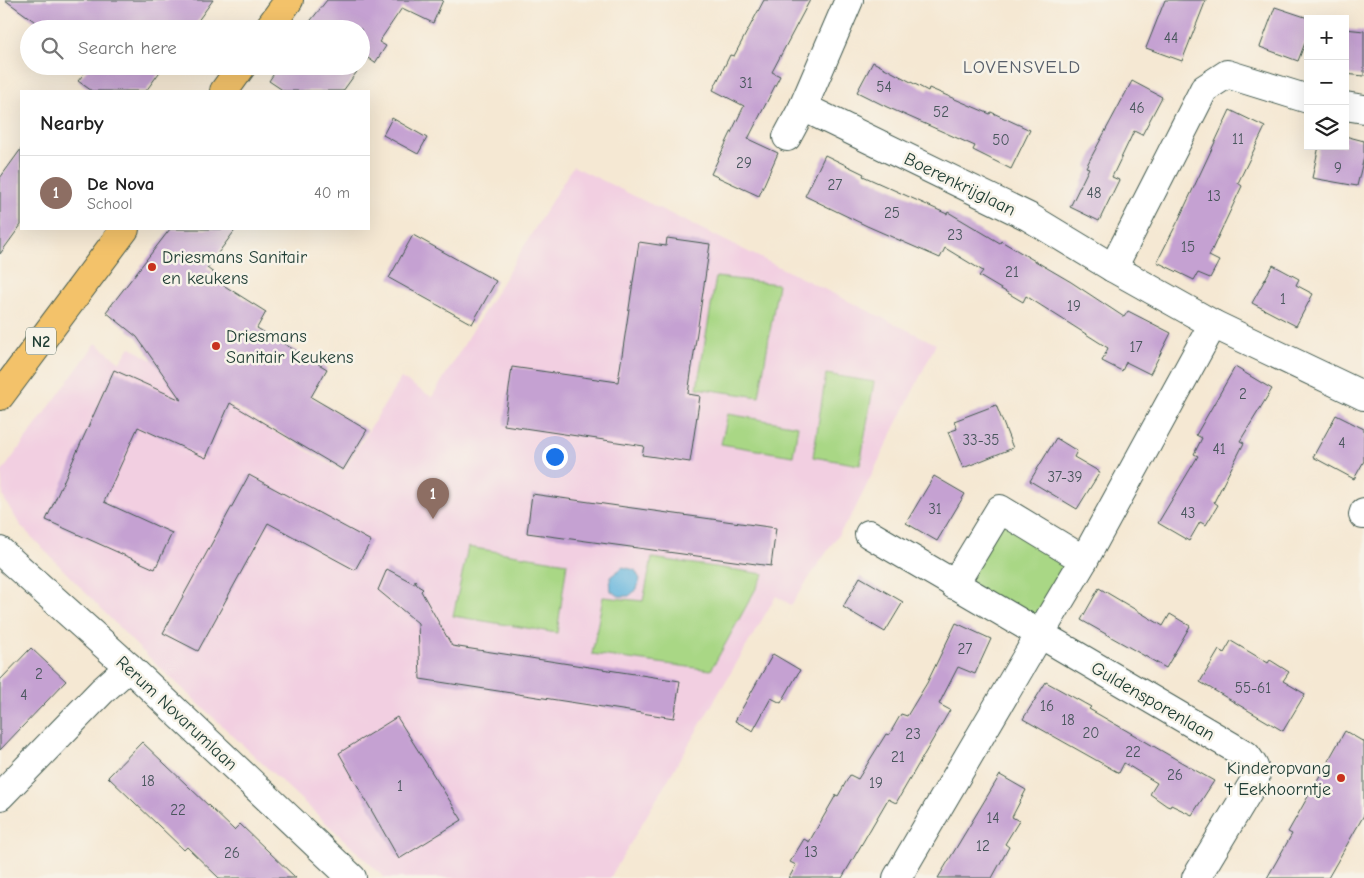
<!DOCTYPE html>
<html lang="en">
<head>
<meta charset="utf-8">
<style>
	:root { --surface:#fff; --page:#f2f2f2; --text:#222; --muted:#767676; --line:#e0e0e0; --accent:#0b8043 }
	body { margin:0; font-family:"Comic Neue",sans-serif; background:var(--page); color:var(--text) }
	.controls { position:absolute; right:15px; top:15px; display:grid; overflow:hidden; border-radius:0px; box-shadow:0 5px 20px #0002 }
	.controls button { width:45px; height:45px; display:grid; place-items:center; padding:0; border:0; border-bottom:1px solid var(--line); background:var(--surface); color:var(--text); font:25px sans-serif }
	.you { position:absolute; left:554px; top:456px; width:18px; height:18px; margin:-12px; border:4px solid #fff; border-radius:50%; background:#1a73e8; box-shadow:0 0 0 8px #1a73e833 }
	.badge { display:grid; place-items:center; width:32px; height:32px; border-radius:50%; background:var(--accent); color:#fff; font-size:16px; font-weight:700 }
	.pin { position:absolute; translate:-50% -41px; filter:drop-shadow(0 1px 2px #0008) }
	.pin::after { content:''; position:absolute; top:26px; width:18px; height:15px; background:inherit; clip-path:polygon(0 0,100% 0,50% 100%) }
	.list { margin:0; padding:0; list-style:none }
	h2 { display:flex; justify-content:space-between; align-items:center; height:65px; margin:0; padding:0 20px; font-size:21px }
	h2 small { font-size:16px; font-weight:400; color:var(--muted) }
	.list li { display:grid; grid-template-columns:32px 1fr auto; gap:15px; align-items:center; box-sizing:border-box; height:75px; padding:0 20px; border-top:1px solid var(--line) }
	.list b { display:block; font-size:19px; white-space:nowrap }
	.list p { margin:0; font-size:16px; white-space:nowrap; color:var(--muted) }
	.list em { font-size:16px; font-style:normal; color:var(--muted) }
	.icon { flex:none; width:28px; height:28px; fill:none; stroke:currentColor; stroke-width:2; stroke-linecap:round; stroke-linejoin:round }
	.map { position:relative; flex:none; width:1364px; height:878px; overflow:hidden }
	.search { position:absolute; background:var(--surface); box-shadow:0 5px 20px #0002; left:20px; top:20px; width:350px; height:55px; display:flex; align-items:center; gap:12px; box-sizing:border-box; padding:0 18px; border-radius:28px; color:var(--muted); font-size:19px }
	.panel { position:absolute; background:var(--surface); box-shadow:0 5px 20px #0002; left:20px; top:90px; width:350px; height:140px; border-radius:0px }
	.map>svg:first-child { display:block }
	.built { fill:#f2cfe1 }
	.green { fill:#a9d785; stroke:#648a5c }
	.water { fill:#62b4dd; stroke:#407888 }
	.building { fill:#c5a1d2 }
	.lines { fill:none; stroke-linecap:round; stroke-linejoin:round }
	.minor-casing { stroke:#3f574c; stroke-width:30 }
	.primary-casing { stroke:#3f574c; stroke-width:30 }
	.minor { stroke:#fff; stroke-width:28 }
	.primary { stroke:#f3c26a; stroke-width:28 }
	.poi-dot { fill:#c8321e; stroke:#f7f3e8; stroke-width:2 }
	.labels { text-anchor:middle; stroke-width:5; stroke-linejoin:round; paint-order:stroke }
	.number-label { font-size:15px; fill:#48565c }
	.shield { fill:#f7f3e8; stroke:#60746a; stroke-width:1 }
	.shield-label { font-size:16px; font-weight:bold; fill:#1f3d34 }
	.street-label { font-size:18px; fill:#1f3d34; stroke:#f7f3e8 }
	.poi-label { font-size:18px; fill:#1f3d34; stroke:#f7f3e8; text-anchor:start }
	.neighbourhood-label { font-size:19px; letter-spacing:1px; fill:#59606b; stroke:#f7f3e8 }
</style>
</head>
<body>
<div class="map">
<svg width="1364" height="878" viewBox="0 0 1364 878">
	<rect width="100%" height="100%" fill="#f7f3e8"/>
	<filter id="ink" filterUnits="userSpaceOnUse"><feTurbulence type="fractalNoise" baseFrequency=".02" numOctaves="2"/><feDisplacementMap in="SourceGraphic" scale="10" xChannelSelector="R" yChannelSelector="G"/><feConvolveMatrix kernelMatrix="1 2 1 2 8 2 1 2 1" color-interpolation-filters="sRGB"/></filter>
	<filter id="wash" filterUnits="userSpaceOnUse"><feTurbulence type="fractalNoise" baseFrequency=".0096" numOctaves="4" result="noise"/><feDisplacementMap in="SourceGraphic" scale="20" xChannelSelector="R" yChannelSelector="G"/><feGaussianBlur stdDeviation="1.12" result="paint"/><feColorMatrix in="noise" values="0 0 0 0 0 0 0 0 0 0 0 0 0 0 0 0 0 1.4 0 .05"/><feComposite in="paint" operator="in"/></filter>
	<g filter="url(#wash)">
		<rect width="100%" height="100%" fill="#f5e8d3"/>
		<path class="built" d="M573 166 936 344 853 513 791 605 776 596 610 878H385L139 648 20 525 3 497 1 473 96 343 120 362 130 347 343 472 401 378 432 397Z"/>
		<g class="green">
			<path d="M716 277 778 284 759 397 697 388Z"/>
			<path d="M826 374 874 382 860 465 813 457Z"/>
			<path d="M728 414 798 426 793 456 721 444Z"/>
			<path d="M1000 509 1084 560 1040 634 954 585Z"/>
			<path d="M468 547 567 563 557 633 453 616Z"/>
			<path d="M652 558 764 574 711 670 592 654 603 597 643 601Z"/>
		</g>
		<path class="water" d="M623 567 635 570 640 579 637 589 629 596H619L611 591 610 577Z"/>
		<g id="blocks">
			<g class="building">
				<path d="M5 0H213L192 29H45Z"/>
				<path d="M327 0H443L433 23 402 8 379 42 386 46 375 63 368 58 361 68V29H304Z"/>
				<path d="M764 0H810L772 72 780 76 748 139 778 153 759 196 711 174 744 106 713 90 730 55 734 56Z"/>
				<path d="M1165 0H1206L1182 61 1146 48Z"/>
				<path d="M1275 7 1308 18V35L1298 61 1260 47Z"/>
				<path d="M1345 29 1364 31V76L1345 74Z"/>
				<path d="M873 62 928 91 929 88 990 114 991 112 1030 130 1011 169 973 150 975 146 887 107 857 92Z"/>
				<path d="M90 66H164L146 91H92L78 81Z"/>
				<path d="M279 66H361L343 91H284L269 81Z"/>
				<path d="M1132 81 1162 97 1142 135 1134 131 1112 177 1119 180 1099 221 1070 207 1089 168 1086 167Z"/>
				<path d="M1230 110 1265 127 1238 183 1242 186 1209 256 1219 261 1210 278 1198 273 1194 280 1157 262 1178 221Z"/>
				<path d="M392 118 427 138 418 154 383 135Z"/>
				<path d="M1345 136 1364 141V157L1357 186 1312 178 1319 146H1345Z"/>
				<path d="M21 149V225L0 254V178Z"/>
				<path d="M825 155 864 174 863 176 947 214 948 212 1000 243 1001 241 1071 282 1124 317 1128 311 1171 333 1150 374 1126 362 1122 371 1102 361 1108 348 1026 296 1023 302 979 276 983 271 945 248 940 258 867 226 805 196Z"/>
				<path d="M170 229H236L207 268 215 274 212 278 266 312 257 328 327 369 311 397 367 430 343 470 230 403 206 458 138 427 104 502 172 533 155 569 46 520 114 370 181 400 137 337 106 312Z"/>
				<path d="M413 235 496 281 472 324 389 278Z"/>
				<path d="M667 238 710 244 688 394 700 396 690 462 642 455 644 446 504 425 512 367 618 382 639 242 666 246Z"/>
				<path d="M1273 265 1299 279 1296 285 1313 294 1296 326 1252 303Z"/>
				<path d="M1235 367 1272 389 1240 441 1244 443 1214 502 1218 505 1206 525 1200 522 1189 541 1158 523 1198 456 1194 454 1202 438 1196 435Z"/>
				<path d="M996 405 1013 448 963 468 948 432 957 429 954 421Z"/>
				<path d="M1336 415 1364 429V461L1354 479 1313 457Z"/>
				<path d="M1056 438 1077 451 1074 457 1100 472 1077 509 1030 481Z"/>
				<path d="M249 475 371 541 355 570 268 523 198 651 163 633Z"/>
				<path d="M934 476 965 494 937 541 906 523Z"/>
				<path d="M532 494 776 528 771 566 527 533Z"/>
				<path d="M387 569 415 584V580L418 586 423 589 421 591 452 646 680 681 674 718 420 679 418 623 378 590Z"/>
				<path d="M860 577 903 602 885 632 843 607Z"/>
				<path d="M1099 588 1163 626 1170 614 1190 626 1166 668 1081 620Z"/>
				<path d="M956 623 991 639 975 674 958 667 939 704 950 710 896 803 888 799 842 878H789L796 865 790 862 804 839 809 842 836 795 838 796 850 775 858 779 886 734 889 735 901 714 907 716 927 683Z"/>
				<path d="M1231 641 1268 663 1270 660 1289 672 1283 681 1305 694 1283 731 1200 682 1219 650 1224 653Z"/>
				<path d="M31 648 66 681 0 750V680Z"/>
				<path d="M773 654 800 670 781 703 771 698 753 731 735 721Z"/>
				<path d="M1046 682 1091 707 1089 709 1214 781 1192 815 1171 805 1170 807 1167 806 1150 794 1157 783 1124 763 1119 773 1023 719Z"/>
				<path d="M397 717 462 820 399 859 339 753Z"/>
				<path d="M1345 731 1364 742V815L1328 878H1267L1292 834 1288 832Z"/>
				<path d="M142 742 234 830 240 824 296 878H219L187 847 184 850 108 777Z"/>
				<path d="M1000 775 1026 790 1012 817 1019 821 1005 844 1009 847 992 878H938Z"/>
			</g>
		</g>
	</g>
	<g filter="url(#ink)">
		<use href="#blocks" fill-opacity="0" stroke="#3f574c" stroke-width="1"/>
		<g class="lines">
			<defs>
				<g id="minor">
					<path d="M849 0 803 107 1029 217 1113 268 1213 324 1364 396"/>
					<path d="M1345 106 1364 109"/>
					<path d="M787 137 803 107"/>
					<path d="M1113 268 1204 89 1227 74 1308 99"/>
					<path d="M1363 515 1364 512"/>
					<path d="M869 534 1040 634 897 878"/>
					<path d="M0 551 129 667 352 878"/>
					<path d="M954 585 1000 509 1084 560"/>
					<path d="M0 796 102 691 129 667"/>
					<path d="M1196 878 1255 780C1257 769 1253 764 1246 755L1040 634 1084 560 1213 324"/>
				</g>
				<g id="primary">
					<path d="M268 29 289 0"/>
					<path d="M224 91 242 66"/>
					<path d="M0 396 125 229"/>
				</g>
			</defs>
			<use href="#minor" class="minor-casing"/>
			<use href="#primary" class="primary-casing"/>
			<use href="#minor" class="minor"/>
			<use href="#primary" class="primary"/>
		</g>
	</g>
	<g class="poi-dot">
		<circle cx="152" cy="267" r="5"/>
		<circle cx="216" cy="346" r="5"/>
		<circle cx="1341" cy="778" r="5"/>
	</g>
	<g class="labels">
		<g class="number-label">
			<text x="1171" y="43">44</text>
			<text x="746" y="88">31</text>
			<text x="884" y="92">54</text>
			<text x="1137" y="113">46</text>
			<text x="941" y="117">52</text>
			<text x="1238" y="144">11</text>
			<text x="1001" y="145">50</text>
			<text x="744" y="168">29</text>
			<text x="1338" y="173">9</text>
			<text x="835" y="190">27</text>
			<text x="1094" y="198">48</text>
			<text x="1214" y="201">13</text>
			<text x="892" y="218">25</text>
			<text x="955" y="240">23</text>
			<text x="1188" y="252">15</text>
			<text x="1012" y="277">21</text>
			<text x="1283" y="304">1</text>
			<text x="1074" y="311">19</text>
			<text x="1136" y="352">17</text>
			<text x="1243" y="399">2</text>
			<text x="981" y="445">33-35</text>
			<text x="1342" y="448">4</text>
			<text x="1219" y="454">41</text>
			<text x="1065" y="482">37-39</text>
			<text x="935" y="514">31</text>
			<text x="1188" y="518">43</text>
			<text x="965" y="654">27</text>
			<text x="39" y="679">2</text>
			<text x="1253" y="693">55-61</text>
			<text x="24" y="700">4</text>
			<text x="1047" y="711">16</text>
			<text x="1068" y="725">18</text>
			<text x="1091" y="738">20</text>
			<text x="913" y="739">23</text>
			<text x="1133" y="757">22</text>
			<text x="898" y="762">21</text>
			<text x="1175" y="780">26</text>
			<text x="148" y="786">18</text>
			<text x="876" y="788">19</text>
			<text x="400" y="791">1</text>
			<text x="178" y="815">22</text>
			<text x="993" y="823">14</text>
			<text x="983" y="851">12</text>
			<text x="811" y="857">13</text>
			<text x="232" y="858">26</text>
		</g>
		<rect class="shield" x="26" y="327.5" width="30" height="27" rx="4"/>
		<g class="shield-label">
			<text x="41" y="347">N2</text>
		</g>
		<g class="street-label">
			<text transform="translate(960 184) rotate(26)" y="6">Boerenkrijglaan</text>
			<text transform="translate(1153 701) rotate(30)" y="6">Guldensporenlaan</text>
			<text transform="translate(177 713) rotate(43)" y="6">Rerum Novarumlaan</text>
		</g>
		<g class="poi-label">
			<text x="162" y="263">Driesmans Sanitair<tspan x="162" dy="21">en keukens</tspan></text>
			<text x="226" y="342">Driesmans<tspan x="226" dy="21">Sanitair Keukens</tspan></text>
			<text x="1331" y="774" text-anchor="end">Kinderopvang<tspan x="1331" dy="21">'t Eekhoorntje</tspan></text>
		</g>
		<g class="neighbourhood-label">
			<text x="1022" y="73">LOVENSVELD</text>
		</g>
	</g>
</svg>
<div class="controls">
<button>+</button>
<button>−</button>
<button><svg class="icon" aria-label="layers" viewBox="0 0 24 24"><path d="M12 4l9 5-9 5-9-5zM3 14l9 5 9-5"/></svg></button>
</div>
<div class="you"></div>
<div class="pin badge" style="left:433px;top:519px;background:#8d6e63">1</div>
<div class="search"><svg class="icon" aria-label="search" viewBox="0 0 24 24"><circle cx="10" cy="10" r="6"/><path d="M15 15l6 6"/></svg>Search here</div>
<section class="panel">
<h2>Nearby<small></small></h2>
<ul class="list">
<li><span class="badge" style="background:#8d6e63">1</span><div><b>De Nova</b><p>School</p></div><em>40 m</em></li>
</ul>
</section>
</div>
</body>
</html>
